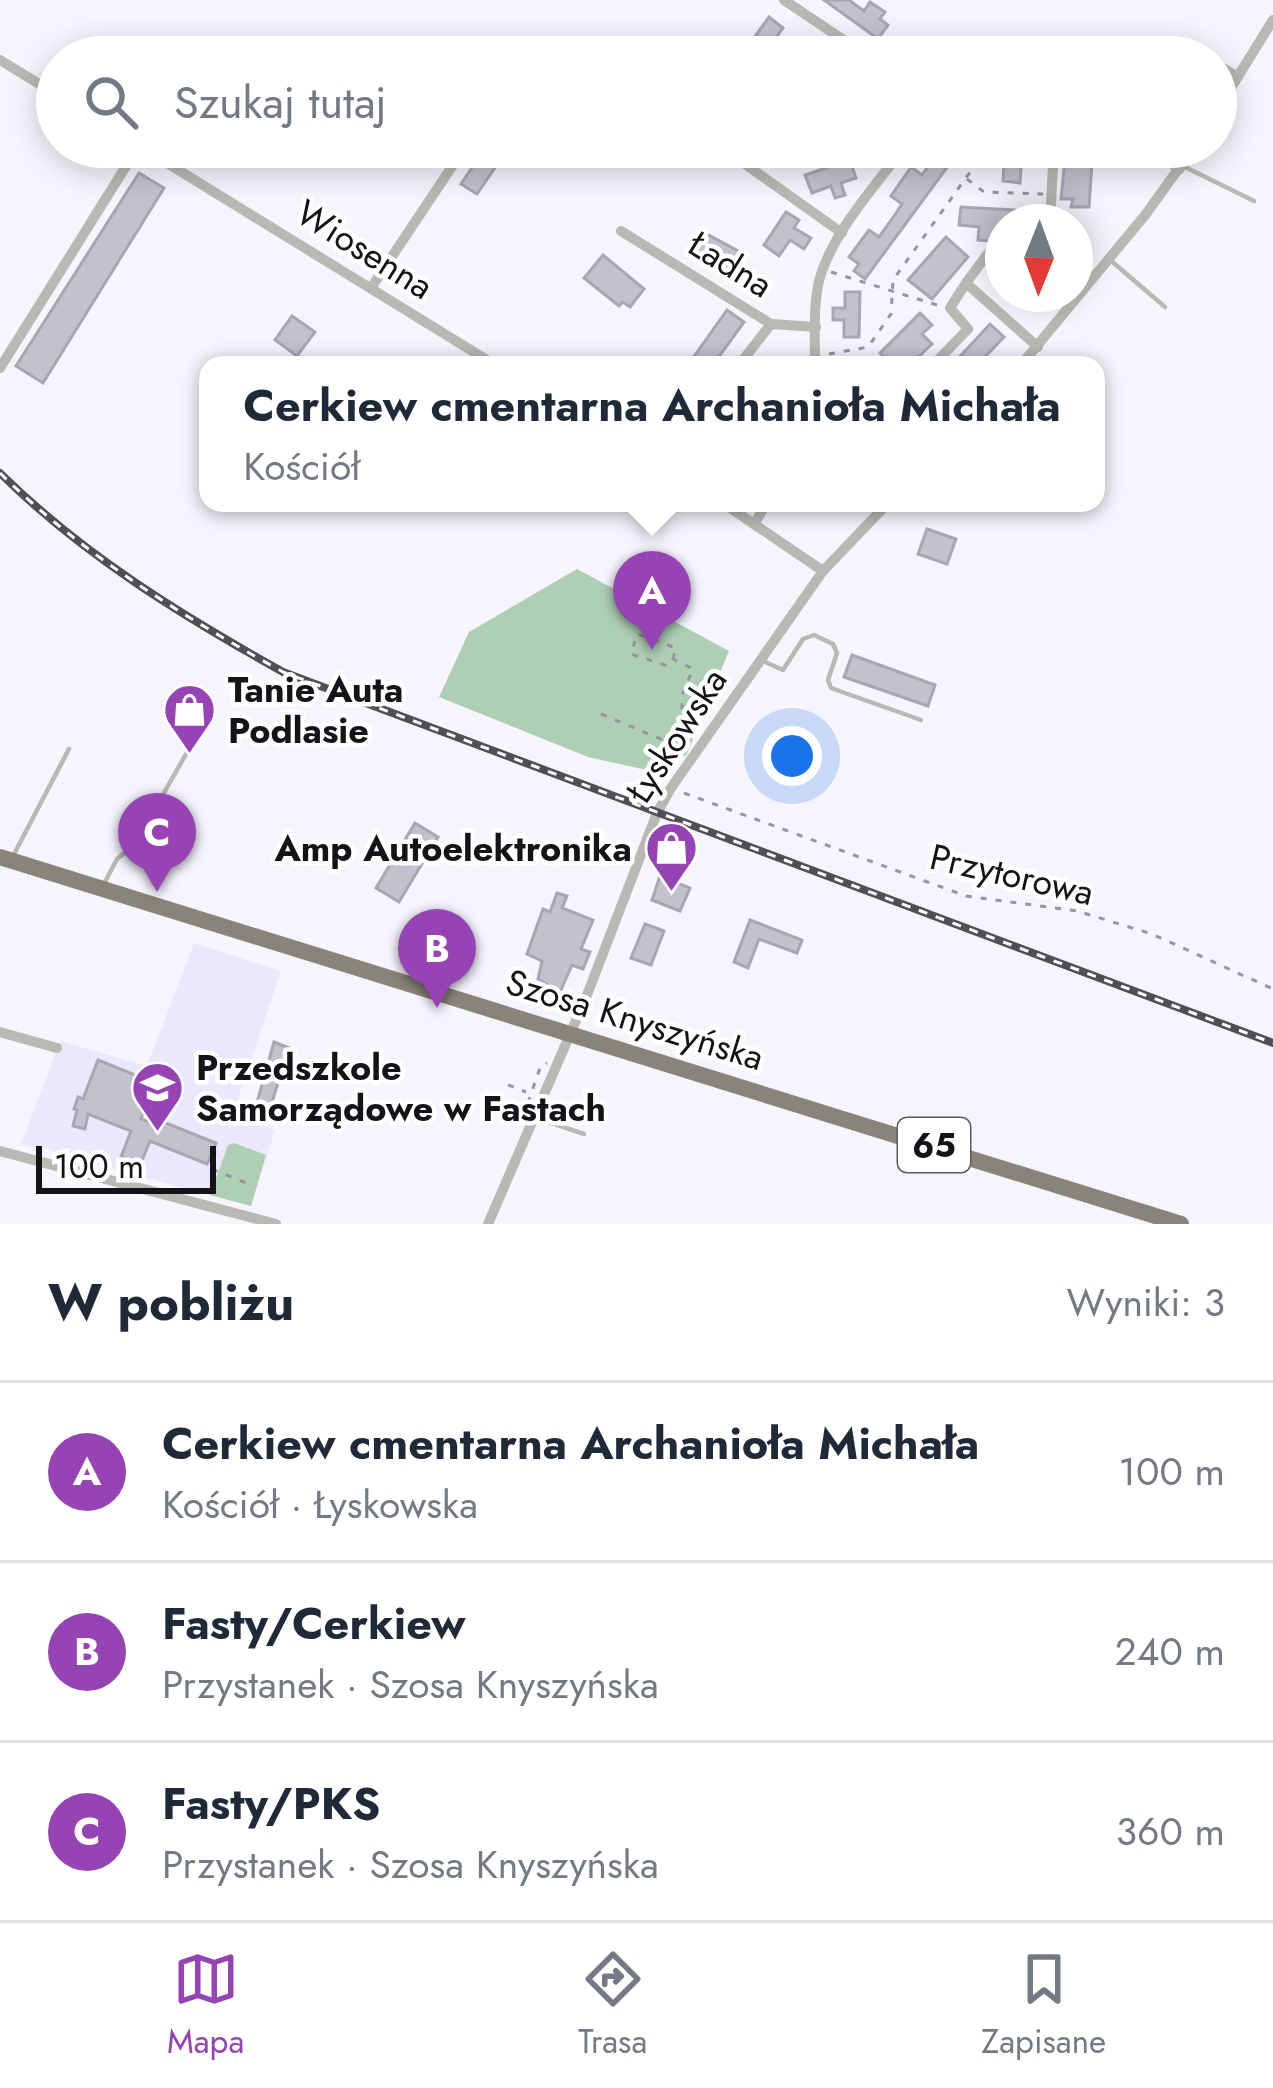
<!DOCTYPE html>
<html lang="pl">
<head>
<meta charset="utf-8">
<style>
	:root { --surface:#fff; --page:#f2f2f3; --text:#1f2937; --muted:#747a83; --line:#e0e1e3; --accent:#9644b3 }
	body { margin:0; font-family:Jost,sans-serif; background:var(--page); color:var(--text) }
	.compass { position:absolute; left:985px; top:204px; width:108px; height:108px; border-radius:50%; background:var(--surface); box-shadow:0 6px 30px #0003; rotate:181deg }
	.scale { position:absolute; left:36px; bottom:30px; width:180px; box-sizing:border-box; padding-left:12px; border:6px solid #141318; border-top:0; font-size:33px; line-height:42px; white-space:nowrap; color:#141318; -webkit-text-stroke:9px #fff; paint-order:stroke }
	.you { position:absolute; left:792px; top:756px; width:42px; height:42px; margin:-30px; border:9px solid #fff; border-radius:50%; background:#1a73e8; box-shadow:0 0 0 18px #1a73e833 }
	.badge { display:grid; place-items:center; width:78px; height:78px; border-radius:50%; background:var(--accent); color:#fff; font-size:39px; font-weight:700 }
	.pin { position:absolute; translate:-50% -99px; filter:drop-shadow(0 3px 6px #0008) }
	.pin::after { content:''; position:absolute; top:63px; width:42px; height:36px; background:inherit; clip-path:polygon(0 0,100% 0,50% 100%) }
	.popup { position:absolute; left:199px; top:356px; width:906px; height:156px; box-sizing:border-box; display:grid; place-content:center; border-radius:24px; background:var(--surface); filter:drop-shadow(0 3px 9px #0005); font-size:39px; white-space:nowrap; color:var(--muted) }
	.popup b { font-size:45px; color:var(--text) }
	.popup::after { content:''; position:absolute; left:50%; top:100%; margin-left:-24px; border:24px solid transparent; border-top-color:var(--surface) }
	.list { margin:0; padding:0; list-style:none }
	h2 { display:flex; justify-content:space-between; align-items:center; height:156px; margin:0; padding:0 48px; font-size:51px }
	h2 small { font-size:39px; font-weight:400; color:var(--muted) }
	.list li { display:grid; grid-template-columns:78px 1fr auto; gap:36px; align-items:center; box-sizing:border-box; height:180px; padding:0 48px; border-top:3px solid var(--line) }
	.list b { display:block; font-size:45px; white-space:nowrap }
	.list p { margin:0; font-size:39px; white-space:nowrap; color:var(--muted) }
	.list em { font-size:39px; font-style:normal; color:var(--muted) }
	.icon { flex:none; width:66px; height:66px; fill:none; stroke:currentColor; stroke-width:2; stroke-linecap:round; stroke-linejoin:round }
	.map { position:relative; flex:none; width:1273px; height:1224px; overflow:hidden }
	.search { position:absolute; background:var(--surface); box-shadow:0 6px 30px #0003; left:36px; right:36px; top:36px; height:132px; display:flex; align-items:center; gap:30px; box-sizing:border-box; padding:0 42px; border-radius:66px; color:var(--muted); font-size:45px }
	.sheet { height:696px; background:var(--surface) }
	nav { display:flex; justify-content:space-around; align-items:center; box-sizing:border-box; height:168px; border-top:3px solid var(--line); background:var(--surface); font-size:33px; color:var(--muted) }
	nav a { display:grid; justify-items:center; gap:6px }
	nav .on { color:var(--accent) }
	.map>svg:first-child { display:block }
	.built { fill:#ebe7fd }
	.green { fill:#aecfb4 }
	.building { fill:#c4c1cf; stroke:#a9a6b4; stroke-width:3 }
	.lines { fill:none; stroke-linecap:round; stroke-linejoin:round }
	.path { stroke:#97959d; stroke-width:3; stroke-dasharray:6 9; stroke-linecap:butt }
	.service { stroke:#bab8b2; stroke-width:4.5 }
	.minor { stroke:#bab8b2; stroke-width:10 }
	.primary { stroke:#898479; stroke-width:16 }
	.rail-casing { stroke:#504f55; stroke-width:8 }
	.rail { stroke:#fff; stroke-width:3; stroke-dasharray:9; stroke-linecap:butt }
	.labels { text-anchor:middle; stroke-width:9; stroke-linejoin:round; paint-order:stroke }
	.shield { fill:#fff; stroke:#5a5a5d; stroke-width:3 }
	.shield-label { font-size:33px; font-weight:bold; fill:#141318 }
	.street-label { font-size:36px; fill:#141318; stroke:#fff }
	.poi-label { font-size:36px; font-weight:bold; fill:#141318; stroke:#fff; text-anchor:start }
</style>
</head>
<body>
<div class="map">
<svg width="1273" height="1224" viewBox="0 0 1273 1224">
	<rect width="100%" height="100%" fill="#f6f4fd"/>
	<path class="built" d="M194 943 281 971 233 1113 275 1130 251 1206 94 1164 80 1156 77 1159 54 1153 43 1146 40 1149 21 1144 60 1041 147 1066Z"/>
	<g class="green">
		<path d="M577 569 729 651 686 756 677 755 672 765 657 759 651 771 588 757 439 697 469 632Z"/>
		<path d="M234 1143 266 1155 251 1206 210 1195 228 1145Z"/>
	</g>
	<g class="building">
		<path d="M824 0H849L864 11 870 2 885 12 880 19 888 25 878 39Z"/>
		<path d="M769 17 783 28 777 36 805 57H752L764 41 756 35Z"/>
		<path d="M486 147H509L477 194 461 184Z"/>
		<path d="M942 147H962L865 279 854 271 859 264 849 257 869 230 879 237 892 219 902 204 891 196 911 167 922 175Z"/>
		<path d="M1005 147H1022L1021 153H1036L1034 166H1021L1020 183 1003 181Z"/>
		<path d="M1093 147 1089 207H1071L1073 199H1061L1066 148Z"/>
		<path d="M850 160 856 178 841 183 845 195 835 198 831 186 812 193 805 175Z"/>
		<path d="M139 173 164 188 43 383 16 366Z"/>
		<path d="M961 207 1029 211V222H1003V242L978 240 979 227 959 225Z"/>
		<path d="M786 212 799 220 794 228 811 238 804 249 790 240 779 256 764 245Z"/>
		<path d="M701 231 740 252V273L727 274 690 250Z"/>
		<path d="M946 237 968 257 932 299 908 280Z"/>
		<path d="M603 255 644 289 630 307 623 302 619 306 584 278Z"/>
		<path d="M845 292H860L859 337H844V320H833V308H845Z"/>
		<path d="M727 310 744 322 713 365H688Z"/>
		<path d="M920 313 932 325 922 334 932 344 910 365 898 359 892 364 880 353Z"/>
		<path d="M292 316 315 332 297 356 275 340Z"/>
		<path d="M990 324 1004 337 977 365H952Z"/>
		<path d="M927 529 956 539 947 564 918 554Z"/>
		<path d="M852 655 935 685 928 706 844 677Z"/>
		<path d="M415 823 438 837 399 902 376 888Z"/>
		<path d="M660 876 690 888 680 911 652 900Z"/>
		<path d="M557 893 567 896 562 908 593 920 581 949 590 952 583 969 572 965 560 992 538 979 542 961 527 954 543 909 550 912Z"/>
		<path d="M750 920 802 940 797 953 759 939 748 968 734 962Z"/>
		<path d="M645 924 664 931 651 965 631 958Z"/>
		<path d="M274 1042 289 1048 272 1102 280 1104 276 1119 254 1113Z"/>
		<path d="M98 1060 155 1083 141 1119 159 1126 161 1121 216 1143 207 1164 150 1141 141 1163 136 1162 121 1157 131 1131 88 1114 85 1129 73 1126 77 1110 74 1109 78 1097 83 1099Z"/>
	</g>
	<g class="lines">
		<g class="path">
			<path d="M967 179 984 192 1043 194"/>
			<path d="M831 272 937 305"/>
			<path d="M829 354 868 347 891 314 893 280 988 147"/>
			<path d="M673 659 676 648 637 634 631 654 668 666 673 659 693 669 682 695V753"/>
			<path d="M601 714 680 747"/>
			<path d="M684 793 966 896 1077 911 1152 934 1273 989"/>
			<path d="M508 1085 526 1092"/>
			<path d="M523 1117 541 1065 547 1063"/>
			<path d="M212 1169 246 1183"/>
		</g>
		<g class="service">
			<path d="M1183 166 1254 201"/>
			<path d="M1109 259 1165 307"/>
			<path d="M763 661 783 670 803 639 814 635 833 644 837 653 828 680 831 688 921 720"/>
			<path d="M13 856 69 749"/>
			<path d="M104 884 117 859 134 845 197 735"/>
			<path d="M534 1117 584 1134"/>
		</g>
		<g class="minor">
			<path d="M784 0 869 57"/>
			<path d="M1166 43 1204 57"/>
			<path d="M0 60 57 95"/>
			<path d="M1216 64 1238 77"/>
			<path d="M1216 112 1273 20"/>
			<path d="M141 147 495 365"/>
			<path d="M721 147 842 233"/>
			<path d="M1147 147 1180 169"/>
			<path d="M1050 222 1054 147"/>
			<path d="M621 231 771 324 816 327"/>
			<path d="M1003 252H989L966 283 1038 347"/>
			<path d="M371 288 465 147"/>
			<path d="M739 365 771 324"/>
			<path d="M815 365C815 338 813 307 819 281 832 232 875 187 904 147"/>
			<path d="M933 365 968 329 950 308 966 283"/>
			<path d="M1021 365 1146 214 1194 147"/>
			<path d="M0 368 138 147"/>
			<path d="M723 503 823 571"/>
			<path d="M754 524 767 503"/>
			<path d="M0 1032 57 1048"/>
			<path d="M0 1151 276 1224"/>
			<path d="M488 1224 587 995 657 813 671 788 823 571 888 503"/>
		</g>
		<path class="primary" d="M0 857 1181 1224"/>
		<defs>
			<path id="rail" d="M0 473C83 555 181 615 283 672L1273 1043"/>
		</defs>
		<use href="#rail" class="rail-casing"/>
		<use href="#rail" class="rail"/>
	</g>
	<defs>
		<symbol id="shop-pin" viewBox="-11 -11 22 30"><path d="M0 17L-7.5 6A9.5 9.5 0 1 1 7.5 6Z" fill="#9644b3" stroke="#fff"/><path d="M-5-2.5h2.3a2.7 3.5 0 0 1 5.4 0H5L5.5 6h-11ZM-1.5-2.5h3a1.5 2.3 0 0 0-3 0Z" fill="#fff"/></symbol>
		<symbol id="school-pin" viewBox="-11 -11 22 30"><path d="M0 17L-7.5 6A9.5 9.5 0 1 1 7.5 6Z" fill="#9644b3" stroke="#fff"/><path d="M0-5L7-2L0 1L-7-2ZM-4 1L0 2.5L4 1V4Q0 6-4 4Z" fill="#fff"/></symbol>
	</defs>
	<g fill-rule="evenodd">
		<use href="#shop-pin" x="160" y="680" width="59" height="81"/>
		<use href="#shop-pin" x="642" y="818" width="59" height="81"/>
		<use href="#school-pin" x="128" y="1058" width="59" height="81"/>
	</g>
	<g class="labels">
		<rect class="shield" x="898" y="1118" width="72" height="54" rx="9"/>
		<g class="shield-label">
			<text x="934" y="1157">65</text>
		</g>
		<g class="street-label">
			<text transform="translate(365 249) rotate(32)" y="13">Wiosenna</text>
			<text transform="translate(731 264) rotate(32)" y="13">Ładna</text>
			<text transform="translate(676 735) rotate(-57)" y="13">Łyskowska</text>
			<text transform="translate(1012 874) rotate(13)" y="13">Przytorowa</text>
			<text transform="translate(635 1019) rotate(17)" y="13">Szosa Knyszyńska</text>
		</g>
		<g class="poi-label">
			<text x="228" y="702">Tanie Auta<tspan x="228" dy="41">Podlasie</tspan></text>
			<text x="632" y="861" text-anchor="end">Amp Autoelektronika</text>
			<text x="196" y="1080">Przedszkole<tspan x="196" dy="41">Samorządowe w Fastach</tspan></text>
		</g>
	</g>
</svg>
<svg class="compass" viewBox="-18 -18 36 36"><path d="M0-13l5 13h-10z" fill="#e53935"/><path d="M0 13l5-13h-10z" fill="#747a83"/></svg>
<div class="scale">100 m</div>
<div class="you"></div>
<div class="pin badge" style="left:652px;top:650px">A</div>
<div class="popup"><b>Cerkiew cmentarna Archanioła Michała</b>Kościół</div>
<div class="pin badge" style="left:437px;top:1008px">B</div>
<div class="pin badge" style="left:157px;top:892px">C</div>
<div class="search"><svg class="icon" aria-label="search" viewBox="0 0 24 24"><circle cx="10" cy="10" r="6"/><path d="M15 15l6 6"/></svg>Szukaj tutaj</div>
</div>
<section class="sheet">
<h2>W pobliżu<small>Wyniki: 3</small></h2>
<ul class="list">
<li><span class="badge">A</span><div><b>Cerkiew cmentarna Archanioła Michała</b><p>Kościół · Łyskowska</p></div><em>100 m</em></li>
<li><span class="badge">B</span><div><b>Fasty/Cerkiew</b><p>Przystanek · Szosa Knyszyńska</p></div><em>240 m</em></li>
<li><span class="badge">C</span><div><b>Fasty/PKS</b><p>Przystanek · Szosa Knyszyńska</p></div><em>360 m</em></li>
</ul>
</section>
<nav>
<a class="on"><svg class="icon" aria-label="map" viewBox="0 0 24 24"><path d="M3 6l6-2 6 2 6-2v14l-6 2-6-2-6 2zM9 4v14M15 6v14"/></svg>Mapa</a>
<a><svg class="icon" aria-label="directions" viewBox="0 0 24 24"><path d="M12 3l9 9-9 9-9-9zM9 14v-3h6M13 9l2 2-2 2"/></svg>Trasa</a>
<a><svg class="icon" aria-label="saved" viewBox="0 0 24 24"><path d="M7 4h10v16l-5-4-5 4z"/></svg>Zapisane</a>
</nav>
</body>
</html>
